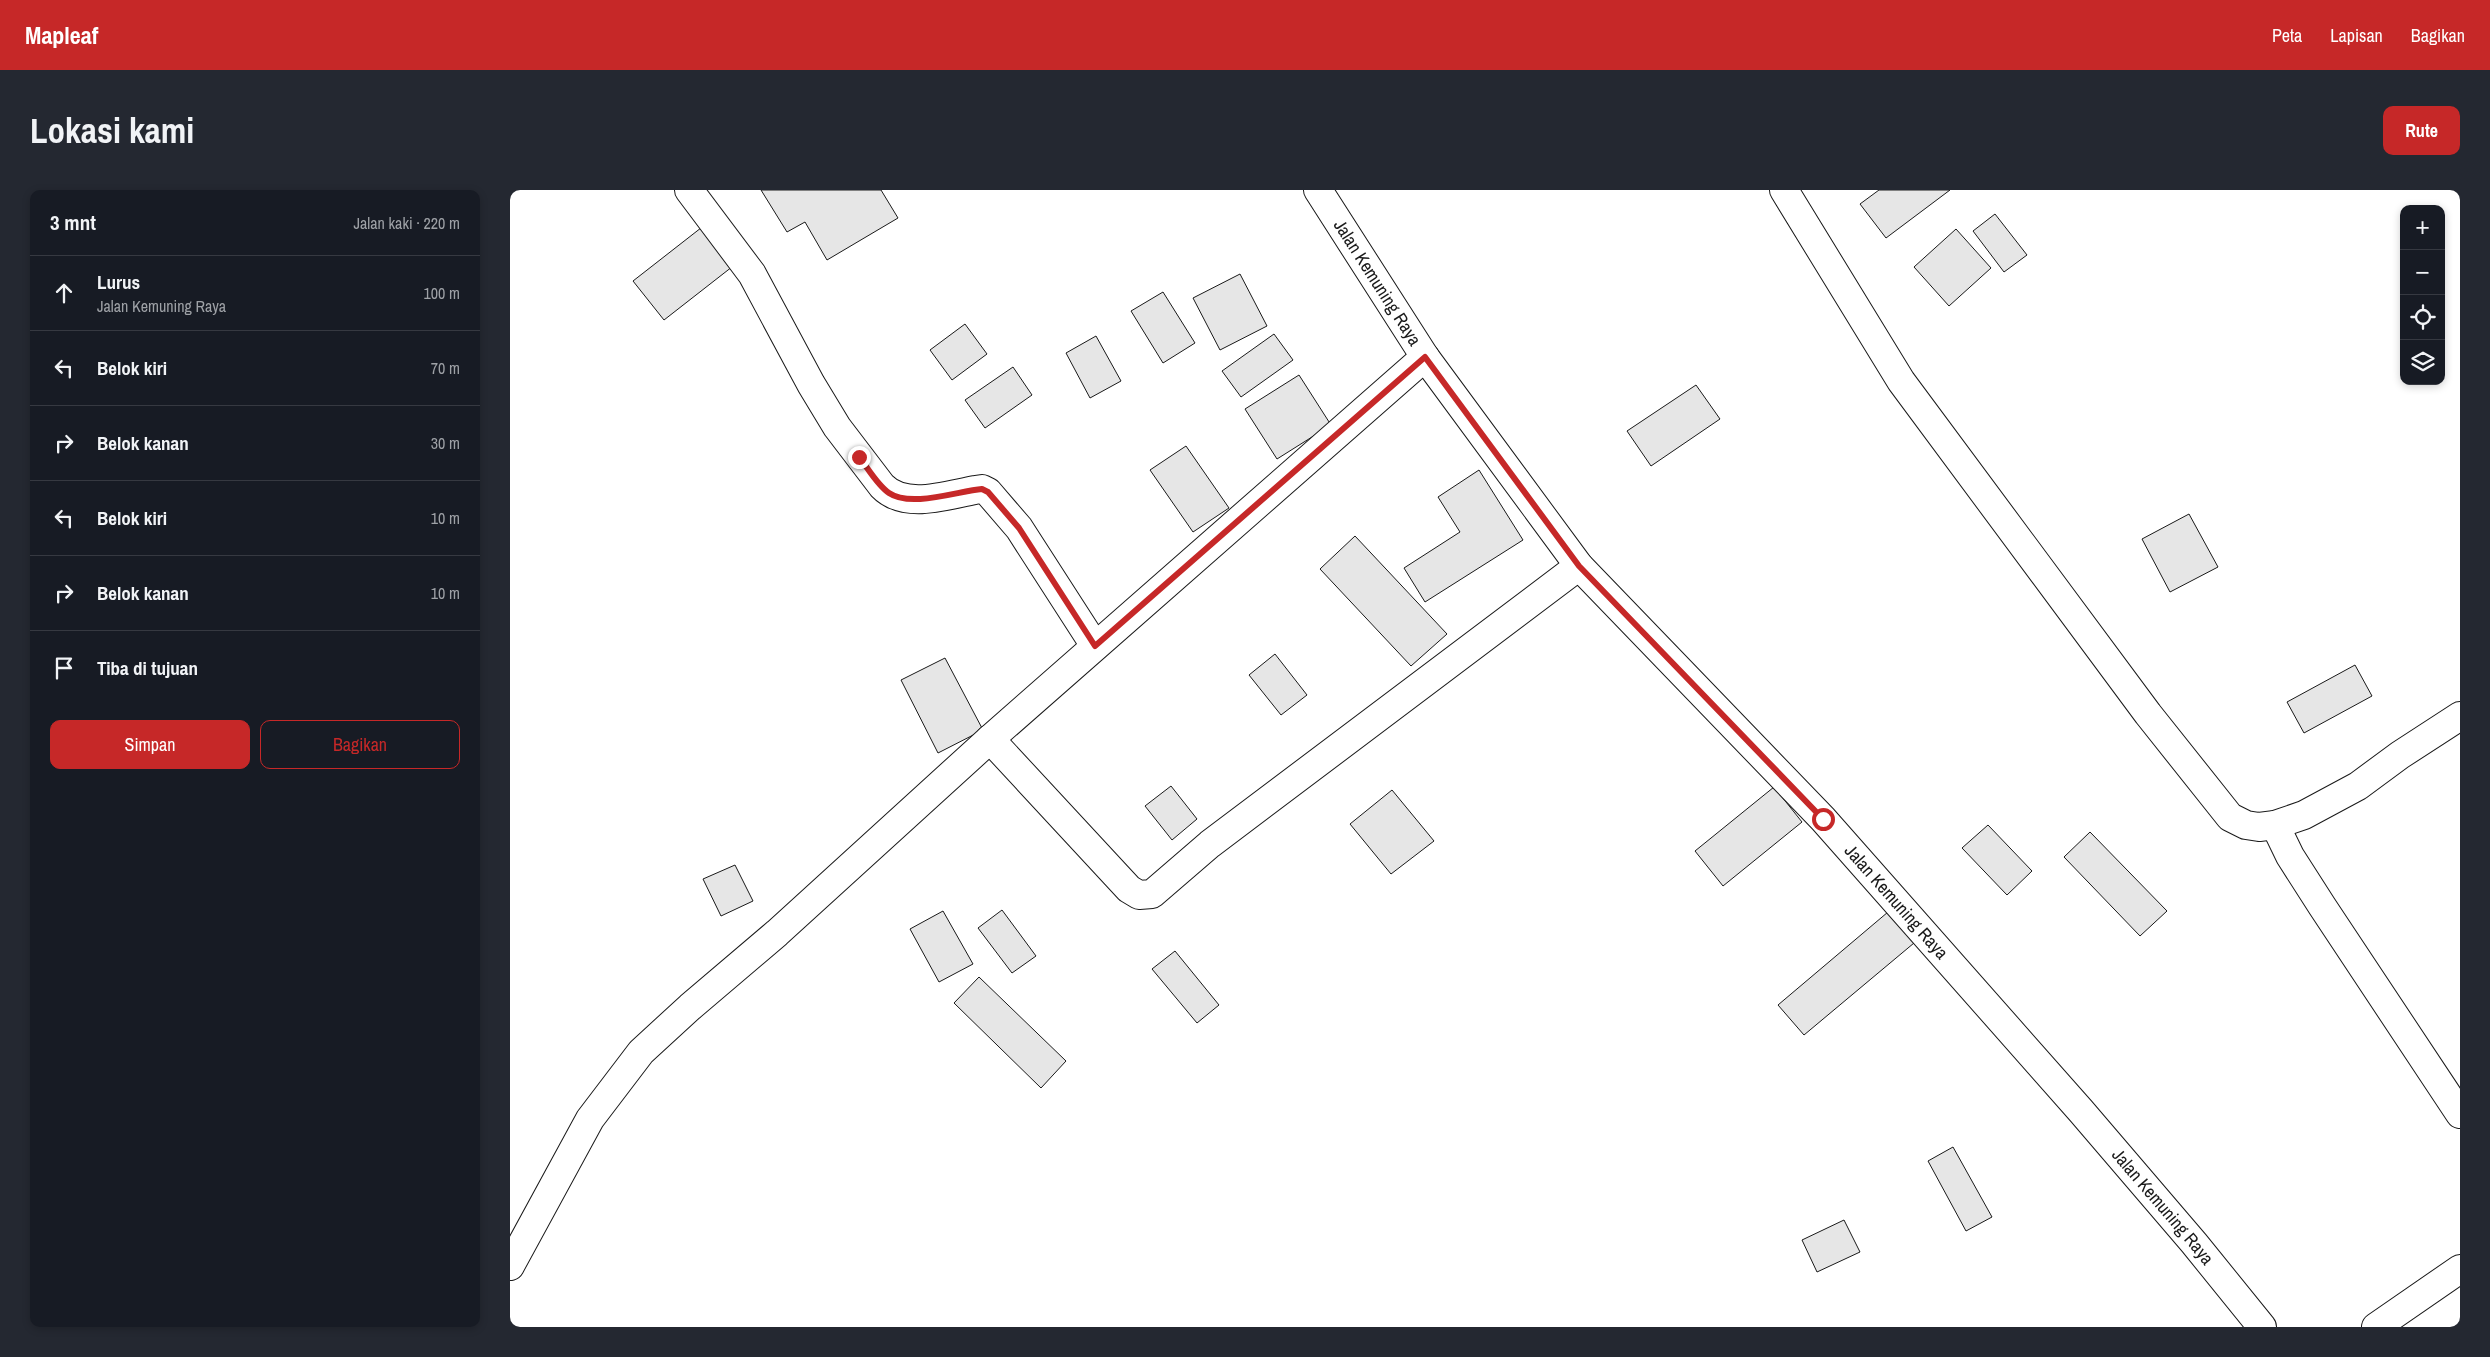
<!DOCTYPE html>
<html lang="id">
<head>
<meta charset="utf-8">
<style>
	:root { --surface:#171b24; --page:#242831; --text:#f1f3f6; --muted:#9ea1a6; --line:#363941; --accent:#c62828 }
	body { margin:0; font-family:"Archivo Narrow",sans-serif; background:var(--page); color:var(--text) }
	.controls { position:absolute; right:15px; top:15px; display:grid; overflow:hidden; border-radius:10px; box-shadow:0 2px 8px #0003 }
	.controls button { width:45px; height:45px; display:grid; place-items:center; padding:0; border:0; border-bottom:1px solid var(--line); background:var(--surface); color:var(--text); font:25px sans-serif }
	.stop { position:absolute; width:15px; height:15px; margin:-11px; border:4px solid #c62828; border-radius:50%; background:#fff }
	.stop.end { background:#c62828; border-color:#fff; box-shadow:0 1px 5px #0008 }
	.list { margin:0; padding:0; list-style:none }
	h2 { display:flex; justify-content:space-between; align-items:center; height:65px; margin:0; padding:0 20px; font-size:21px }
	h2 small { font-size:16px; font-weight:400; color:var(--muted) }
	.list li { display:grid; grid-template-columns:32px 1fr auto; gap:15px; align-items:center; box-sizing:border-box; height:75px; padding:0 20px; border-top:1px solid var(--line) }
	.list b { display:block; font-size:19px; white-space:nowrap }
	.list p { margin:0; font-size:16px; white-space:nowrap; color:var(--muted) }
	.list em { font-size:16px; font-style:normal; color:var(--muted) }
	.actions { display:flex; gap:10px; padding:15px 20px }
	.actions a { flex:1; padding:11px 0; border:1px solid var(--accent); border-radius:10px; text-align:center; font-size:18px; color:var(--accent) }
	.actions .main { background:var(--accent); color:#fff }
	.icon { flex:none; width:28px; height:28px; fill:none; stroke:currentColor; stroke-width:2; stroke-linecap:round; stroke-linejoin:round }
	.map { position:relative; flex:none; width:1950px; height:1137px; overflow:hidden; border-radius:10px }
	header { display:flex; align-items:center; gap:30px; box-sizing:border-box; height:70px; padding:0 25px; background:var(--accent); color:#fff }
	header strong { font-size:24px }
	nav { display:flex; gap:28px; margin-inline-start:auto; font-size:18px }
	.intro { display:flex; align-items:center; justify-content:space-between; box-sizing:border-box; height:120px; padding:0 30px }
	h1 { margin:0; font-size:35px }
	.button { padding:12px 22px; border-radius:10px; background:var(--accent); color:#fff; font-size:18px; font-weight:700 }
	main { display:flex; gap:30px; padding:0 30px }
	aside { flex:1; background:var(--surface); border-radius:10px; box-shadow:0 2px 8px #0003 }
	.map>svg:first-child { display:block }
	.building { fill:#e6e6e6; stroke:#1a1a1a }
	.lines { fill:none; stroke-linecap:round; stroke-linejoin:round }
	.minor-casing { stroke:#1a1a1a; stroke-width:30 }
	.minor { stroke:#fff; stroke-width:28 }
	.route { stroke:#c62828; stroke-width:6 }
	.labels { text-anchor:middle; stroke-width:4; stroke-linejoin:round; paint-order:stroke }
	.street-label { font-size:18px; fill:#1a1a1a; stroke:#fff }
</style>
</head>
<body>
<header>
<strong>Mapleaf</strong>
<nav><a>Peta</a><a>Lapisan</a><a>Bagikan</a></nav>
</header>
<div class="intro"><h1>Lokasi kami</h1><a class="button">Rute</a></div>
<main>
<aside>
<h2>3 mnt<small>Jalan kaki · 220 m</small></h2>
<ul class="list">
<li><svg class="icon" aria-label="ahead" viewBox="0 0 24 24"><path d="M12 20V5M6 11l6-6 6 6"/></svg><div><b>Lurus</b><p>Jalan Kemuning Raya</p></div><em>100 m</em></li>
<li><svg class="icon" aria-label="left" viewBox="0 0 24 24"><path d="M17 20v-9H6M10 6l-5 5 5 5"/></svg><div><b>Belok kiri</b></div><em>70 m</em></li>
<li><svg class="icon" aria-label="right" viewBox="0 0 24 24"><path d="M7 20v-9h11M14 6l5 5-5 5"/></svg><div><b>Belok kanan</b></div><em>30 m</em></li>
<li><svg class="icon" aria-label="left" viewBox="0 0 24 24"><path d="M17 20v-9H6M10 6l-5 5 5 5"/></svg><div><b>Belok kiri</b></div><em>10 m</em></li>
<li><svg class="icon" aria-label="right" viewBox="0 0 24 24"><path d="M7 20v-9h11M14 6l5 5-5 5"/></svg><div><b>Belok kanan</b></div><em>10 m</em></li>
<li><svg class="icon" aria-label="arrive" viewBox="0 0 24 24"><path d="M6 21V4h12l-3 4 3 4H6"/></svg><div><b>Tiba di tujuan</b></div></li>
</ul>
<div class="actions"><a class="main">Simpan</a><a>Bagikan</a></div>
</aside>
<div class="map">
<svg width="1950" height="1137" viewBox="0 0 1950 1137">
	<rect width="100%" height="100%" fill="#fff"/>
	<g class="building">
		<path d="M251 0H371L388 28 317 70 295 32 277 42Z"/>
		<path d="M1369 0H1440L1376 48 1350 14Z"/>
		<path d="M1485 24 1517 65 1494 82 1463 41Z"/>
		<path d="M196 34 227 73 154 130 123 91Z"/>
		<path d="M1446 39 1481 78 1439 116 1404 77Z"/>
		<path d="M730 84 757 136 710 160 683 108Z"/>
		<path d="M653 102 685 153 653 173 621 121Z"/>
		<path d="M455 134 477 164 442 190 420 160Z"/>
		<path d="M764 144 783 170 731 207 712 181Z"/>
		<path d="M586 146 611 191 580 208 556 163Z"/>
		<path d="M503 177 522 205 475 238 455 210Z"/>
		<path d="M789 185 821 235 767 269 735 219Z"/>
		<path d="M1186 195 1210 229 1141 276 1117 241Z"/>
		<path d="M676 256 719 318 683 342 640 280Z"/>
		<path d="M969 280 1013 350 915 412 894 378 950 342 928 307Z"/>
		<path d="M1679 324 1708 377 1660 402 1632 349Z"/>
		<path d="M845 346 937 444 901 476 810 379Z"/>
		<path d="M765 464 797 505 771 525 739 485Z"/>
		<path d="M435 468 473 540 428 563 391 490Z"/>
		<path d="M1845 475 1862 506 1794 543 1777 512Z"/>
		<path d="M661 596 687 629 662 650 635 616Z"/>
		<path d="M1264 597 1292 632 1213 696 1185 661Z"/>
		<path d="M882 600 924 651 881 684 840 634Z"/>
		<path d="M1478 635 1522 681 1497 705 1452 658Z"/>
		<path d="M1580 642 1657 721 1630 746 1554 667Z"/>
		<path d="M225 675 243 711 211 726 193 689Z"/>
		<path d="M492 720 526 766 502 783 468 738Z"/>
		<path d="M433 721 463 774 429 792 400 739Z"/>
		<path d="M1378 722 1404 753 1294 845 1268 815Z"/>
		<path d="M665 761 709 815 687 833 642 779Z"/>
		<path d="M469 787 556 871 531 898 444 813Z"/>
		<path d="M1443 957 1482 1027 1456 1041 1418 971Z"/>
		<path d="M1334 1030 1350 1062 1307 1082 1292 1050Z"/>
	</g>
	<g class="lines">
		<defs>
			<g id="minor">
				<path d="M179 0 242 84 301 194 327 237 372 296C395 320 437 305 465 300L472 299 478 302 509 338 585 456"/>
				<path id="s1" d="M808 0 915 167 1069 376 1313 629 1571 921 1684 1053 1752 1137"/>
				<path d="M1274 0 1391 191 1638 524 1720 627 1736 635 1749 637 1765 635 1794 625 1848 596 1890 565 1950 526"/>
				<path d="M480 549 619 699 629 705 642 704 700 654 1069 376"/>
				<path d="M1765 635 1780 666 1812 716 1950 924"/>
				<path d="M0 1076 80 929 131 862 180 817 267 743 480 549 915 167"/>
				<path d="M1866 1137 1950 1079"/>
			</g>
		</defs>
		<use href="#minor" class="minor-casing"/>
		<use href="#minor" class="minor"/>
	</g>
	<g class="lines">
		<path class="route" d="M349 267C358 278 367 295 379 303 401 318 448 301 472 299L478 302 509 338 585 456 915 167 1069 376 1313 629"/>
	</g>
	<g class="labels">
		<g class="street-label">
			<text dy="6" stroke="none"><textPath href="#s1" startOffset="110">Jalan Kemuning Raya</textPath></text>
			<text dy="6" stroke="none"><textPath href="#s1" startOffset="920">Jalan Kemuning Raya</textPath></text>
			<text dy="6" stroke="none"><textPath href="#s1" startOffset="1325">Jalan Kemuning Raya</textPath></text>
		</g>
	</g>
</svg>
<div class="controls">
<button>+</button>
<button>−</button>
<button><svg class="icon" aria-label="locate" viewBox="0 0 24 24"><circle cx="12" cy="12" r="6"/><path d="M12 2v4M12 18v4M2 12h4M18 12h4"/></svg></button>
<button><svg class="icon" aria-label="layers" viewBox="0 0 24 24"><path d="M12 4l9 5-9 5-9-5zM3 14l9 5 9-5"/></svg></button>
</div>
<div class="stop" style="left:1313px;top:629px"></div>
<div class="stop end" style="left:349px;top:267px"></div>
</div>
</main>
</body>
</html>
